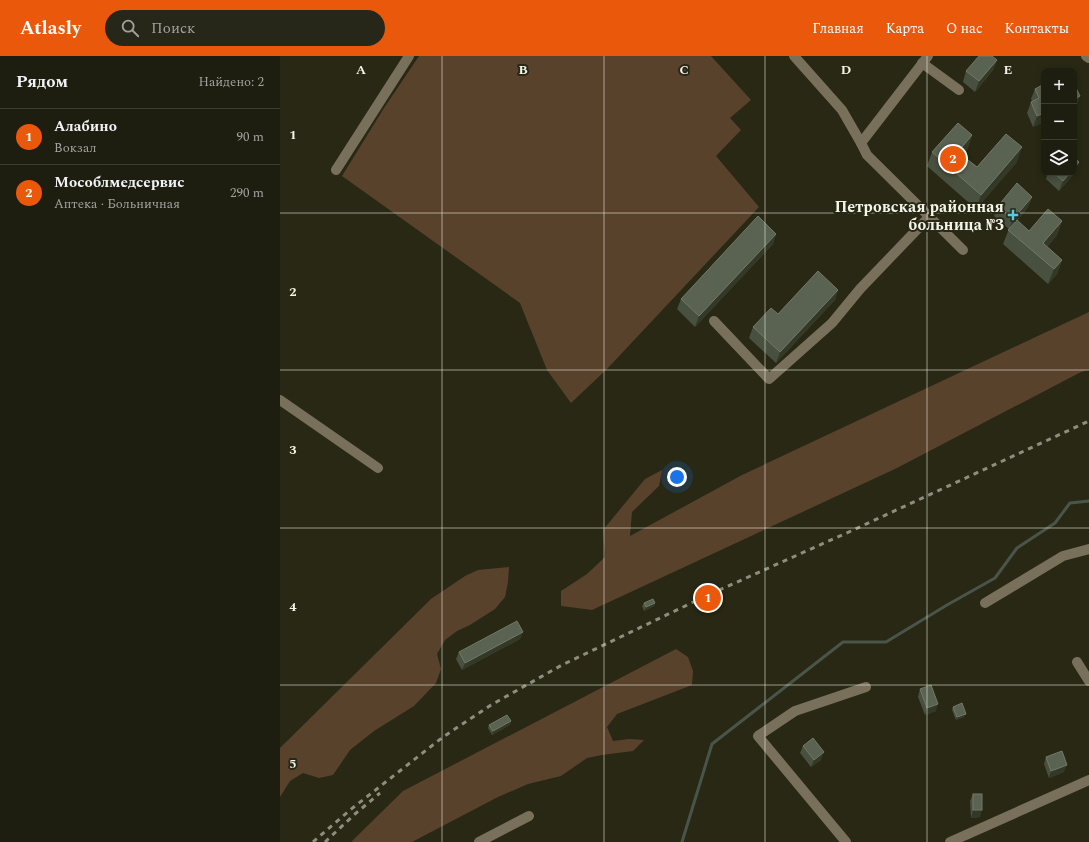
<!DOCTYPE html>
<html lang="ru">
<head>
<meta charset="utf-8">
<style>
	:root { --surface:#1e1e10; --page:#262719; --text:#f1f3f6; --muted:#a1a29f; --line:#3c3c30; --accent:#ea580c }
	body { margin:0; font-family:Spectral,serif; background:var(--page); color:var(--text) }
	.controls { position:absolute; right:12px; top:12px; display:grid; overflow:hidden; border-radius:8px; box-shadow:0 2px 6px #0003 }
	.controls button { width:36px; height:36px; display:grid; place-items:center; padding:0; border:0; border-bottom:1px solid var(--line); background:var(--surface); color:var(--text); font:20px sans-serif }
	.you { position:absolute; left:397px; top:421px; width:14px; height:14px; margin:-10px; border:3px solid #fff; border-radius:50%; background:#1a73e8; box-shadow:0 0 0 6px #1a73e833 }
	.badge { display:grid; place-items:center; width:26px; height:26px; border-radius:50%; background:var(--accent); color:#fff; font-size:13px; font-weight:700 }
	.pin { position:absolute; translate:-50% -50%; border:2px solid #fff; box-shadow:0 1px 4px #0006 }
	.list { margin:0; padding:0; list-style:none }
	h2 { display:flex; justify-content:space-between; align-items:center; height:52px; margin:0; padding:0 16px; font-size:17px }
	h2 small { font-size:13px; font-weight:400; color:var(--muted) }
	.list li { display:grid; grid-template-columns:26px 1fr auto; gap:12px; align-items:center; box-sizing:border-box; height:56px; padding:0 16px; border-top:1px solid var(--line) }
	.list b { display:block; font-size:15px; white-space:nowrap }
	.list p { margin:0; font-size:13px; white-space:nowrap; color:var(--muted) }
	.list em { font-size:13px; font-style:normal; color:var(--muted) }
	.icon { flex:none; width:22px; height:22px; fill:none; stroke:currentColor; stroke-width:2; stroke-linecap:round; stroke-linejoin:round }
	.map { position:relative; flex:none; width:809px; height:786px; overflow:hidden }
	header { display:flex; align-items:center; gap:24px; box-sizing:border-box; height:56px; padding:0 20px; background:var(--accent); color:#fff }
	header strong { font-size:19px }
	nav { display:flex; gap:22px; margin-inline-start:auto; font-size:14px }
	.search { width:280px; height:36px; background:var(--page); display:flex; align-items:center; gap:10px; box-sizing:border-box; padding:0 14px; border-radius:22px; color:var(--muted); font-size:15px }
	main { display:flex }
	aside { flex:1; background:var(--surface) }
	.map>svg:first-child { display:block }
	.green { fill:#59422c }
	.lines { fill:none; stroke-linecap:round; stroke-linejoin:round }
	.stream { stroke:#495549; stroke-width:3 }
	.minor { stroke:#79705c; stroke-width:10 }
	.rail { stroke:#8e8e7f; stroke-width:3; stroke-dasharray:5 5; stroke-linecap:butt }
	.wall { fill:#48503f }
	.shaded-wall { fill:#333926 }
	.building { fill:#5a6251; stroke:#727969 }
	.grid { fill:none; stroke:#f4f5e9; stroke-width:1; stroke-opacity:0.55 }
	.poi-dot { fill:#59c8e4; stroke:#282815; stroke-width:1.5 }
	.labels { text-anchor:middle; stroke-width:4; stroke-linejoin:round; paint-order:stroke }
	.poi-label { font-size:16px; font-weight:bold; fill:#f4f5e9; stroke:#282815; text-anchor:end }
	.grid-label { font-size:13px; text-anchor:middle; font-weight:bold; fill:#f4f5e9; stroke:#282815; stroke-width:4; stroke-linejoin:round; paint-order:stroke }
</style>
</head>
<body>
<header>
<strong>Atlasly</strong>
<div class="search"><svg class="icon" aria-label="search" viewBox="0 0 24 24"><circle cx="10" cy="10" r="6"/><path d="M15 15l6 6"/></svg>Поиск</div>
<nav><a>Главная</a><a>Карта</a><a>О нас</a><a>Контакты</a></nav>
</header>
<main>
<aside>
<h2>Рядом<small>Найдено: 2</small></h2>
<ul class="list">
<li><span class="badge">1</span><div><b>Алабино</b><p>Вокзал</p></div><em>90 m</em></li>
<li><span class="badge">2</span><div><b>Мособлмедсервис</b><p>Аптека · Больничная</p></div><em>290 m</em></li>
</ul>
</aside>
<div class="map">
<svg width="809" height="786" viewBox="0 0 809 786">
	<rect width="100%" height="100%" fill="#282815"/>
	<g class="green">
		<path d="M139 0H431L471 44 450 62 461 74 436 100 479 151 327 313 291 347 267 314 240 247 62 120 104 52Z"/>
		<path d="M809 256V314L801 316 617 412 312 554 281 550V535L307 518 325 501 323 474 365 423 382 414 379 430 352 456 350 480 462 419Z"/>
		<path d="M229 511 228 526 225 541 215 553 190 569 177 575 165 584 157 598 161 613 156 627 134 650 94 675 70 694 53 719 39 722 23 717 10 725 0 741V692L151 543 185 520 198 514Z"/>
		<path d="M396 593 408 601 413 615 412 629 337 658 327 671 333 685 349 683 364 684 353 695 322 699 307 702 281 720 248 728 218 741 132 786H71L123 735Z"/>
	</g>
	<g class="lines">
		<path class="stream" d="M402 786 432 688 563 586H606L667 549 715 522 737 492 775 467 790 447 809 445"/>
		<g class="minor">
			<path d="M514 0 562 54 581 87"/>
			<path d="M648 0 581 87 587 99 683 194"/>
			<path d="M806 0 809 2"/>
			<path d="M642 7 679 34"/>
			<path d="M56 114 129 0"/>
			<path d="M434 265 489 323 552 267 580 233 649 161"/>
			<path d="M0 344 98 412"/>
			<path d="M705 547 783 500 809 493"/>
			<path d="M797 606 809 625"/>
			<path d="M199 786 249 760"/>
			<path d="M566 786 478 680 515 655 586 631"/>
			<path d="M670 786 809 724"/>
		</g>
		<g class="rail">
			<path d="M33 786 70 754 163 681 211 649 282 609 426 540 571 475 809 365"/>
			<path d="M45 786 75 758 100 737"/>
		</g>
	</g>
	<g class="wall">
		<path d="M717 4 713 14 695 36 683 26 686 15Z"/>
		<path d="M764 28V66L753 71 747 57 751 46 752 45 751 43 755 33Z"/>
		<path d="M692 79 687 94 682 99 697 111 737 106 696 153 647 110 652 96Z"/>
		<path d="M768 117H795L779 135 766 123Z"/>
		<path d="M752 141 748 151 737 165 749 175 782 165 777 179 767 191 782 204 777 218 768 228 723 188 729 173 714 160 718 150Z"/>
		<path d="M496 178 493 188 415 271 397 253 401 243Z"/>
		<path d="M558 234 555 244 496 307 469 282 473 271 498 258Z"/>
		<path d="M364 547H375L374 550 364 555 362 550Z"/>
		<path d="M243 576 240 583 182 614 176 603 179 596Z"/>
		<path d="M640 633 656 655 645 659 638 641Z"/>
		<path d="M673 651 684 661 676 664 672 654Z"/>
		<path d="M231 665 230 669 212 679 208 672 209 669Z"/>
		<path d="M523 690 541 704 531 711 520 697Z"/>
		<path d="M766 701 784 716 769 722 764 708Z"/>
		<path d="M693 738 700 761 691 762 690 745Z"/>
	</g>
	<g class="shaded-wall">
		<path d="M717 4 713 14 695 36 699 25Z"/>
		<path d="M800 40 796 51 794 52V43Z"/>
		<path d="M764 57V66L753 71 757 60Z"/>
		<path d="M692 79 687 94 673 110 678 96Z"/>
		<path d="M742 91 737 106 696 153 701 139Z"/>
		<path d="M799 106 795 117 779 135 783 125 790 117H794V112Z"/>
		<path d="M752 141 748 151 729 174 733 163Z"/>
		<path d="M782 165 777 179 759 200 763 187Z"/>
		<path d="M496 178 493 188 415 271 419 260Z"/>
		<path d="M782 204 777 218 768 228 774 213Z"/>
		<path d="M558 234 555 244 496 307 500 296Z"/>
		<path d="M375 547 374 550 364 555 366 551Z"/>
		<path d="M243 576 240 583 182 614 185 607Z"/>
		<path d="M658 648 656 655 645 659 647 652Z"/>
		<path d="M686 658 684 661 676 664 677 661Z"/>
		<path d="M231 665 230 669 212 679 213 675Z"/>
		<path d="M544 696 541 704 531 711 534 704Z"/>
		<path d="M787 709 784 716 769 722 771 715Z"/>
		<path d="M693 754H702L700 761 691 762Z"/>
	</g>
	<g class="building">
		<path d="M699 0H712L717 4 699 25 686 15Z"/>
		<path d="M764 28V57L757 60 751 46 759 42 755 33Z"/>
		<path d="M794 28 800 40 794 43Z"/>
		<path d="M678 67 692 79 678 96 697 111 726 78 742 91 701 139 652 96Z"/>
		<path d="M794 102 799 106 794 112Z"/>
		<path d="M774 117H790L783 125Z"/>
		<path d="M737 127 752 141 733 163 718 150Z"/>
		<path d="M768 153 782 165 763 187 782 204 774 213 728 174 737 164 749 175Z"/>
		<path d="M478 160 496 178 419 260 401 243Z"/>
		<path d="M538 215 558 234 500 296 473 271 491 252 498 258Z"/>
		<path d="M373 543 375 547 366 551 364 547Z"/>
		<path d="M237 565 243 576 185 607 179 596Z"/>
		<path d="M651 629 658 648 647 652 640 633Z"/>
		<path d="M682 647 686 658 677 661 673 651Z"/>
		<path d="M227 659 231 665 213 675 209 669Z"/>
		<path d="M533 682 544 696 534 704 523 690Z"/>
		<path d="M782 695 787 709 771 715 766 701Z"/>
		<rect x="693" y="738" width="9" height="16"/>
	</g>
	<path class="grid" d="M162 0V786M324 0V786M485 0V786M647 0V786M0 157H809M0 314H809M0 472H809M0 629H809"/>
	<path class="poi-dot" d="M731 153h4v4h4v4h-4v4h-4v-4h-4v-4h4z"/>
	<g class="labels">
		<g class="poi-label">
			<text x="724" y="156">Петровская районная<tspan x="724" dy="18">больница №3</tspan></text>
		</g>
	</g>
	<g class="grid-label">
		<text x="81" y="18">A</text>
		<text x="243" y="18">B</text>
		<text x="404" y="18">C</text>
		<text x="566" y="18">D</text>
		<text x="728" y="18">E</text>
		<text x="13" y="83">1</text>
		<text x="13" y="240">2</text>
		<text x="13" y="398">3</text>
		<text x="13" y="555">4</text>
		<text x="13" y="712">5</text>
	</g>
</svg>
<div class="controls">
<button>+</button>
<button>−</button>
<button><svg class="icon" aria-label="layers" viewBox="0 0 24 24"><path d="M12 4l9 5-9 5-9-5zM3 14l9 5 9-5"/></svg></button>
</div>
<div class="you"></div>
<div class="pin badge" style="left:428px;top:542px">1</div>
<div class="pin badge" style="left:673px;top:103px">2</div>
</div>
</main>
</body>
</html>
